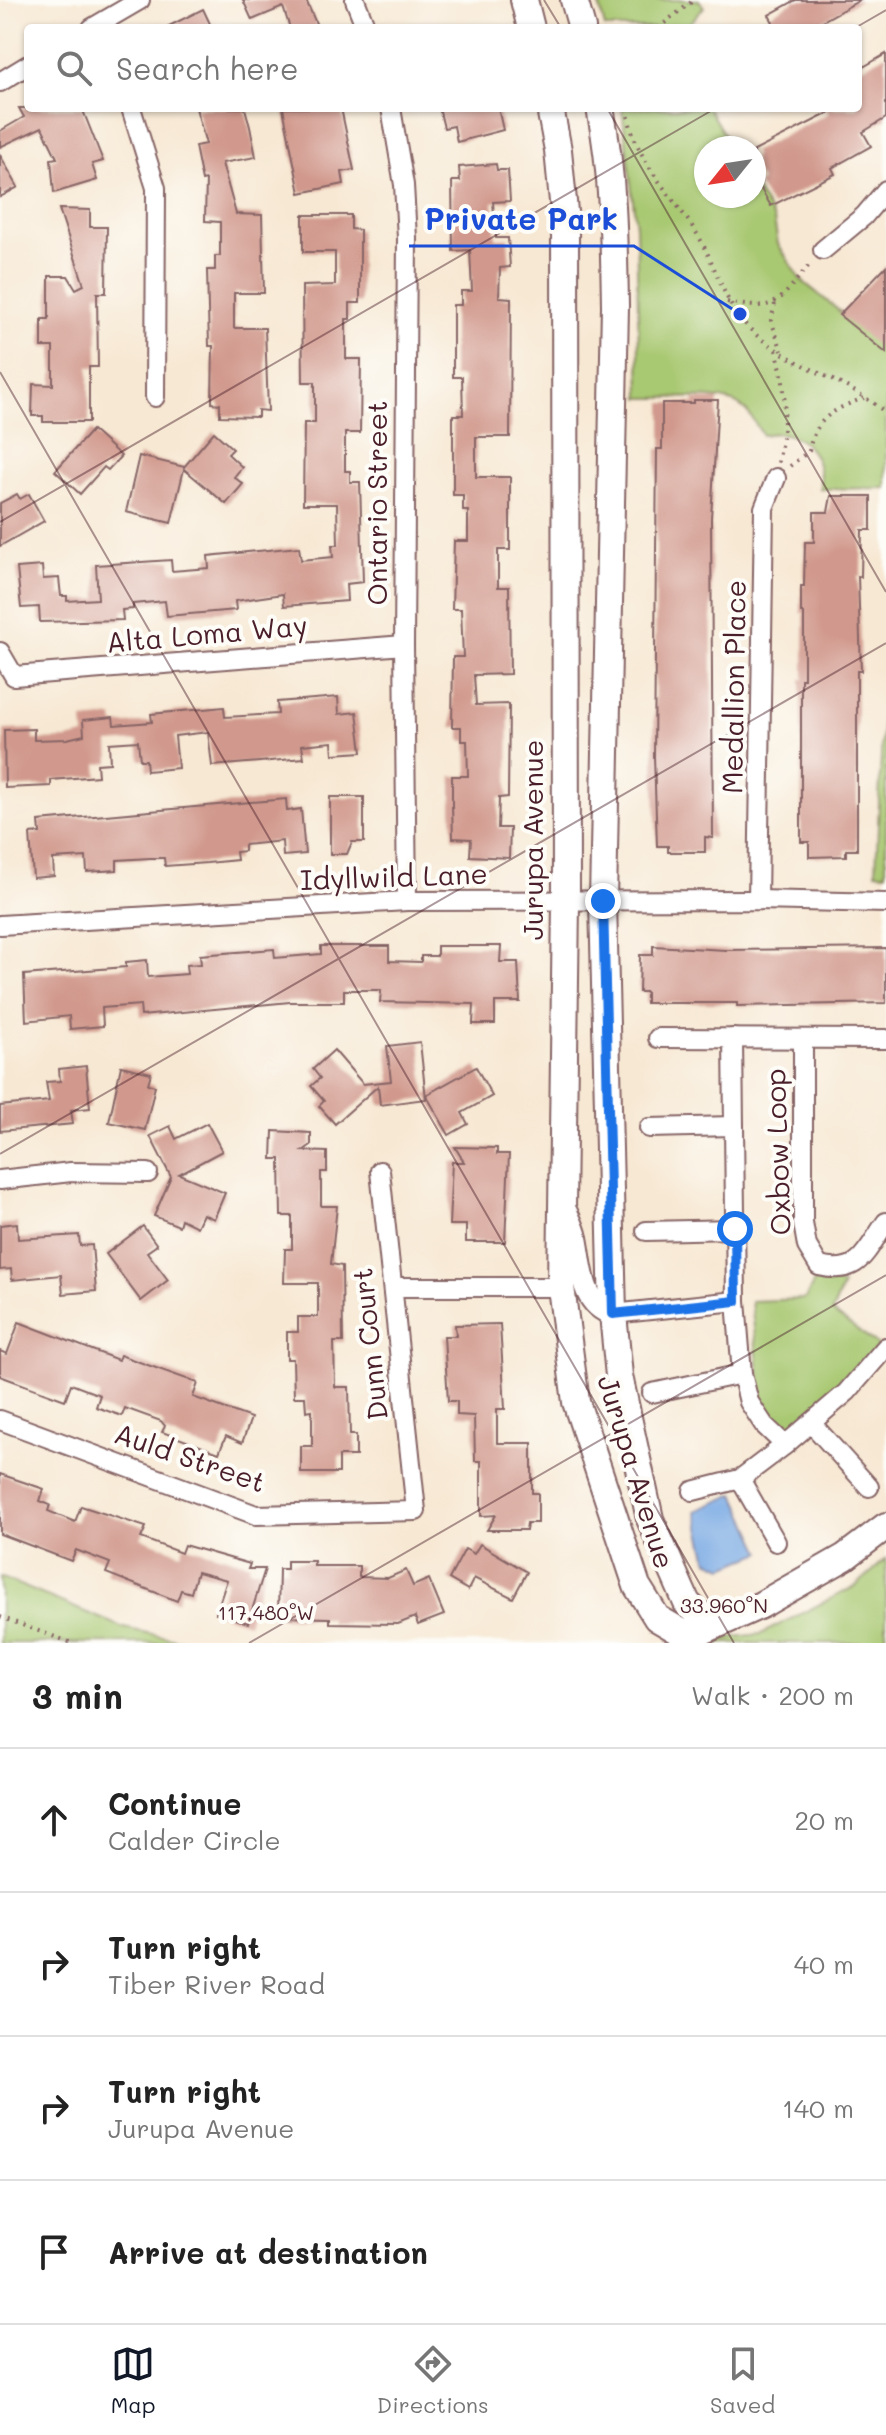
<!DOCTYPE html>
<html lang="en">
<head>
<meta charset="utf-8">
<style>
	:root { --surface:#fff; --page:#f2f2f2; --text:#222; --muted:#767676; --line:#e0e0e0; --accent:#111827 }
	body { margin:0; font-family:Mali,sans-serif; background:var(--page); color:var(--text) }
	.compass { position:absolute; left:694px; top:136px; width:72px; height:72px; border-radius:50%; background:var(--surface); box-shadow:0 2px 6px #0004; rotate:240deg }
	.stop { position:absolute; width:24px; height:24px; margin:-18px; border:6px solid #1a73e8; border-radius:50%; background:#fff }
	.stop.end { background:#1a73e8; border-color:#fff; box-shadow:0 2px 8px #0008 }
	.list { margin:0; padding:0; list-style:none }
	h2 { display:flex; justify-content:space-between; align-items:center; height:104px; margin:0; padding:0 32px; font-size:34px }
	h2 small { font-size:26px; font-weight:400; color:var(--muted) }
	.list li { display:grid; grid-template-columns:52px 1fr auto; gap:24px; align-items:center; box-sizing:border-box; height:144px; padding:0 32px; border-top:2px solid var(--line) }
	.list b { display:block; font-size:30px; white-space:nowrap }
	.list p { margin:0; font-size:26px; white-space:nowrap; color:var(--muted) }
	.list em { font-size:26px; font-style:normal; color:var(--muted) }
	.icon { flex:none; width:44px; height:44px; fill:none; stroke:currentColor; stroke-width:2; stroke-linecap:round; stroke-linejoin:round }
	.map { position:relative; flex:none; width:886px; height:1643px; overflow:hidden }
	.search { position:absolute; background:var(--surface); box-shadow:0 2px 6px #0004; left:24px; right:24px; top:24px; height:88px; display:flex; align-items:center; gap:20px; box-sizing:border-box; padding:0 28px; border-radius:8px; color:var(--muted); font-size:30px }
	.sheet { height:680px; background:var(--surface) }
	nav { display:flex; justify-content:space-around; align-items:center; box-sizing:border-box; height:112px; border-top:2px solid var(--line); background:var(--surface); font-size:22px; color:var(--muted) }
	nav a { display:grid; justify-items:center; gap:4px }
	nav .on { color:var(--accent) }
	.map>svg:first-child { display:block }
	.green { fill:#a8c871; stroke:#79744e; stroke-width:2 }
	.water { fill:#7aaae4; stroke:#626488; stroke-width:2 }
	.building { fill:#d1998d }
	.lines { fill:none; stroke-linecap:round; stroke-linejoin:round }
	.minor-casing { stroke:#876566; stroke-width:22 }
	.tertiary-casing { stroke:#876566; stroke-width:26 }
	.secondary-casing { stroke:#876566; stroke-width:30 }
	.path { stroke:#876566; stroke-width:4; stroke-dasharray:2 6; stroke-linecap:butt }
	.minor { stroke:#fff; stroke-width:18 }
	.tertiary { stroke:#fff; stroke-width:22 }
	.secondary { stroke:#fff; stroke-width:26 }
	.route { stroke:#1a73e8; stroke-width:10 }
	.ticks { fill:none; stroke:#4a1f2b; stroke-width:2; stroke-opacity:0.45 }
	.labels { text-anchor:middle; stroke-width:8; stroke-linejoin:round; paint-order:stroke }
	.street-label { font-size:28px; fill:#4a1f2b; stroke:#fdfcf7 }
	.ticks-label { font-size:20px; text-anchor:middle; fill:#4a1f2b; stroke:#fdfcf7; stroke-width:8; stroke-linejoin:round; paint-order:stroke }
	.leader { fill:none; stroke:#1d4ed8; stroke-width:3 }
	.callout-dot { fill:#1d4ed8; stroke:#fdfcf7; stroke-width:3 }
	.callout-label { font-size:30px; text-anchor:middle; font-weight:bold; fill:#1d4ed8; stroke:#fdfcf7; stroke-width:8; stroke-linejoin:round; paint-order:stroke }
</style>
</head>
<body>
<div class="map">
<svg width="886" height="1643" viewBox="0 0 886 1643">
	<rect width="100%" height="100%" fill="#fdfcf7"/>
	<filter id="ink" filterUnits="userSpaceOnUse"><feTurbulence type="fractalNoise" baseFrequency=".0125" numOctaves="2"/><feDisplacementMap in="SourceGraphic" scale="16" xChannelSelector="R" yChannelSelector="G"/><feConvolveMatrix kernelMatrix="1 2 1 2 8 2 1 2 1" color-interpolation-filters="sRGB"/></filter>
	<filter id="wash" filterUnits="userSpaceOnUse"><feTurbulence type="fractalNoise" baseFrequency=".006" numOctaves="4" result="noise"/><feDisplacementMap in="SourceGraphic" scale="32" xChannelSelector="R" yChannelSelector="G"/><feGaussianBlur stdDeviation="1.8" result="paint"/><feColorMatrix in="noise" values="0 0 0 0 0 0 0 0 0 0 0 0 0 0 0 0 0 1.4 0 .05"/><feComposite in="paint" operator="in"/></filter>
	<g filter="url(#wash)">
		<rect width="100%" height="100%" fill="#f7e8d3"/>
		<g class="green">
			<path d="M598 0H699L704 7 686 28H605Z"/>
			<path d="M622 108H708L732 148H706V196H754V186L774 219 778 244 800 279 886 349V488L820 489C823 453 800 426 762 435 756 424 750 412 739 405 720 393 664 399 640 398L636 226Z"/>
			<path d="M886 637V873L876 872Z"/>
			<path d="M818 1275 829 1283 843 1285 832 1312 879 1346 830 1395 792 1426 776 1418 762 1400 751 1301 805 1299Z"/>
			<path d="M886 1559V1643H679L761 1634 856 1586Z"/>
			<path d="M0 1577 124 1628 194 1643H0Z"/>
		</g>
		<path class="water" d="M735 1494 762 1552 724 1567 708 1560 696 1511Z"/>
		<g id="blocks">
			<g class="building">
				<path d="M243 0H306L318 28H290L283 7 252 20Z"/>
				<path d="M796 0H860L810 28H776L769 15Z"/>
				<path d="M203 9 212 28H165Z"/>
				<path d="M886 54V118L863 132 871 146 832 168 835 174 771 206 758 184 762 182 754 169V151L829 113 826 108H858V70Z"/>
				<path d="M19 108H82L103 161 92 164 97 180 54 193 51 159 57 158 42 127 0 147V131L24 117Z"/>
				<path d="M196 108H245L250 127 256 157 222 163 236 214 262 215 264 293H234V328H265L268 411 258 410V417L220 416V404L212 403 213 346H209L207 270H215V256H220V222L205 221 206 180 202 181 195 146 206 144Z"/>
				<path d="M283 108H341L354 170 342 172 344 184 300 193Z"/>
				<path d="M439 108H498L503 130 457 142 454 126 444 128Z"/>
				<path d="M0 155 18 187 0 197Z"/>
				<path d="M496 164 497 170H508L510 201 493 202 496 238H508L510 267 500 268 499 297 511 298 510 437H476V477H510V550H498V587H509L510 674 474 675 476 705 509 704 508 797 499 798 498 828H510L509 858 470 856 471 839 453 838 452 805V776H468L467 741H461V727H452L453 657H463L461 609H452L454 541H468V511H463V495H453V415H463L462 377H453V305H461V291H472L470 250 453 251 452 181H460L459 167Z"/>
				<path d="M59 209 90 210V227H107L106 293H97L98 367H89V422H43V416H32L33 384 53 385V347H42V319H49V276H68L76 289 84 285Z"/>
				<path d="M303 215H351V229L360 230V303H350V319H346V359H361L360 433H345V471H350V482H360L363 582 346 584 347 601 284 606 283 594 235 601 236 610 167 616 165 601 133 604V609L122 610 123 620 40 622 39 607 21 608 17 568 42 566 43 579 59 578 61 596H67V601L98 599 96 565 171 560 172 571 209 568 208 556 299 547 301 560 333 557 332 545H338L337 504H303L304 423H315V382H303L302 286 335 285V252H303Z"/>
				<path d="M886 266V353L839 315Z"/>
				<path d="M694 400H718L711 518 713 838 705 837V852H668V846H657L654 756 657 449H662V403H694Z"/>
				<path d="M92 430 121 456 108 470 104 467 80 494 55 471Z"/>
				<path d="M214 432 233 449 228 454 242 467 234 477 243 484 226 504 184 469 171 523 126 512 139 456 184 467Z"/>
				<path d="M17 494 20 499 29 494 44 521 0 546V503Z"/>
				<path d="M831 496H871V530H862L861 577 858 576 861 671H857V850H846V856L809 857V842H801V679H804V613H801V586H804L805 542H814V512H828Z"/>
				<path d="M338 697 339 714 357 712 362 752 333 754 332 742 302 745 304 758 212 766 208 732 175 736 178 768 147 771 146 760H140L138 741 109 743 110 763 97 764 98 776 51 780V786L5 788 4 730 34 729V740L67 739 84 735 83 720 113 717 114 725 152 722 151 714 224 707 225 717 278 714 277 702Z"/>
				<path d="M330 797H364V842H352L347 854H330Z"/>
				<path d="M286 799 287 811 301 809 305 854 283 856 282 841 244 845V851L236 852 237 860 207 863 165 866 164 858H150L117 860V870L87 872 86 857 53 859 54 876 33 878 30 834 40 833 39 821Z"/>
				<path d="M321 946H389V961L421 962V956H437V946H501L500 962H518L520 1002H495V1024H473L474 1004 380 1002 381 990H344V1002H290L141 1016 140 1005 102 1008 103 1026 70 1029 69 1016 26 1021 24 975 126 967V962L147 960 148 977 187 974 186 965 201 964 200 955 274 949 275 958 321 954Z"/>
				<path d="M653 946 726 950 886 948V1003L737 1006V1003H646V992H639L640 955H653Z"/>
				<path d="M420 1042 426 1099 380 1105 378 1086 335 1124 319 1106 324 1101 311 1086 320 1078 313 1069 334 1050 363 1084 391 1081 387 1046Z"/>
				<path d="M86 1066 90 1108 71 1110 73 1124 0 1131V1106L49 1101 46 1082 60 1081 59 1069Z"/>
				<path d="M121 1066 151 1073 148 1084 155 1086 145 1130 109 1122Z"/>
				<path d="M476 1067 492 1096 462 1113 468 1124 449 1135 426 1095Z"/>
				<path d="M207 1123 222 1151 179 1174 225 1193 214 1219 203 1214 197 1227 181 1219 179 1226 154 1216 171 1177 150 1136 170 1126 176 1139Z"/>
				<path d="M273 1131 311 1133V1145L303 1151 327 1152V1172H321V1206H337L331 1264 342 1266 343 1342H334L335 1387H349L350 1435H356V1456H339V1473H301V1446H312V1410L306 1411 305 1397H294L293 1359H287V1332H298V1317H318V1283H284L285 1249H292V1216H281L280 1159H272Z"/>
				<path d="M455 1147 497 1148V1154H509L505 1242H466V1225H449L452 1162H464Z"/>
				<path d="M17 1223 18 1239 79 1235 80 1246 92 1245 96 1291 63 1294 61 1275 12 1280 11 1269 0 1270V1225Z"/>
				<path d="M143 1226 157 1245 147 1252 168 1280 141 1301 106 1254Z"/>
				<path d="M19 1322 118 1360 120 1355 198 1383 193 1397 251 1418 242 1443 226 1436 219 1453 162 1432 165 1426 161 1421 125 1408 122 1416 96 1407 100 1395 71 1384 65 1400 0 1376V1351L7 1354Z"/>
				<path d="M500 1324 505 1409H497V1443H532V1493H538V1523H527L526 1530H487L496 1515 481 1516V1461H475L474 1416 457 1415V1401H448L444 1336H456L455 1325Z"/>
				<path d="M0 1474 44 1489 40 1501 50 1505 48 1511 75 1522 81 1506 146 1527 141 1538 181 1553 184 1545 250 1564 248 1569H265L248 1623 216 1613 227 1580 197 1572 191 1593 181 1590 177 1601 106 1573 110 1563 76 1550 71 1561 0 1534Z"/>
				<path d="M480 1544 527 1572 513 1598 474 1578 468 1590 449 1579 465 1549 474 1554Z"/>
				<path d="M287 1561H314V1566H359V1577L388 1578 406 1570 413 1586 429 1579 444 1615 418 1625 415 1617 398 1624 330 1623V1618L278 1617 279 1569H287Z"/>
			</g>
		</g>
	</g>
	<g filter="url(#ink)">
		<use href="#blocks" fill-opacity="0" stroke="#876566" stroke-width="2"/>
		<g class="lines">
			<defs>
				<g id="minor">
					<path d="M355 0 366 28"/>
					<path d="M92 28 140 0"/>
					<path d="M0 82 28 65"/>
					<path d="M131 108 156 188 155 397"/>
					<path d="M391 108 404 185 407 238 404 645 407 901"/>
					<path d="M823 250 864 216 886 190"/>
					<path d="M0 652 14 676 404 645"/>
					<path d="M758 900 764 508 776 478"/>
					<path d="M0 925 407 901 758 900 886 903"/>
					<path d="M658 1038 886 1039"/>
					<path d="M733 1038 736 1301 742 1374 749 1402 764 1425 785 1445 847 1392 886 1347"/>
					<path d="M803 1039V1223L807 1246 819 1266C860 1276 865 1252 886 1222"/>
					<path d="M649 1128 734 1126"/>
					<path d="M0 1180 71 1172 148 1173"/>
					<path d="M646 1231 735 1229"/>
					<path d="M393 1287H561"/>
					<path d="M613 1314 736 1301"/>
					<path d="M652 1393 742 1374"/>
					<path d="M0 1420 256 1515 416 1511 380 1171"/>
					<path d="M813 1425 869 1487"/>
					<path d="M740 1479 776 1542"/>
					<path d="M693 1491 740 1479 785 1445"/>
				</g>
				<path id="tertiary" d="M564 1208C568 1217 574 1227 576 1238 582 1266 580 1304 613 1314"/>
				<g id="secondary">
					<path d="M524 0 531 28"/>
					<path d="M574 0 582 28"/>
					<path d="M550 108 558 150 565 222 566 902 561 1287 576 1402 637 1586 657 1618 681 1632 696 1634 761 1605 845 1557 886 1526"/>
					<path d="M600 108C613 173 614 240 615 306L603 901 613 1314 619 1376 650 1519 687 1603 699 1614 720 1623"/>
				</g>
			</defs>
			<use href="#minor" class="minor-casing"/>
			<use href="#tertiary" class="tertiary-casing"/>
			<use href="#secondary" class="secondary-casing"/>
			<g class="path">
				<path d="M658 28 694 0"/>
				<path d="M627 108C633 158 668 190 694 229 720 268 720 306 760 338 798 368 848 381 886 413"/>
				<path d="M727 302C781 313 777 301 811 263"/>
				<path d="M775 304 771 320 782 351"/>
				<path d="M776 350C788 390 786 422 778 463"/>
				<path d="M790 466 809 451C815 418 834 409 864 398"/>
				<path d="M0 1617 72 1643"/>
			</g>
			<use href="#minor" class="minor"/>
			<use href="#tertiary" class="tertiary"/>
			<use href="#secondary" class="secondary"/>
		</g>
	</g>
	<g class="lines" filter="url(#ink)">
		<path class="route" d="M603 901 613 1314 736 1301 735 1229"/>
	</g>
	<path class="ticks" d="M544 0 561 28M855 28 886 10M607 108 886 592M0 372 734 1643M0 522 716 108M0 1154 886 643M249 1643 886 1275"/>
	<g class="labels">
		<g class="street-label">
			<text transform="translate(377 503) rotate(-90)" y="10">Ontario Street</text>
			<text transform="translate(207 634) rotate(-5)" y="10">Alta Loma Way</text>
			<text transform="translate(734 687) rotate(-89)" y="10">Medallion Place</text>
			<text transform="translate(533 840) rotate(-90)" y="10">Jurupa Avenue</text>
			<text transform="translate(394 877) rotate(-2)" y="10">Idyllwild Lane</text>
			<text transform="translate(778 1152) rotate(-92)" y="10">Oxbow Loop</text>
			<text transform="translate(370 1344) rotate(-96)" y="10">Dunn Court</text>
			<text transform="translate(190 1458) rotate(19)" y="10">Auld Street</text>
			<text transform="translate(636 1472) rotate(73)" y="10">Jurupa Avenue</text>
		</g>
	</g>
	<g class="ticks-label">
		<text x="724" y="1613">33.960°N</text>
		<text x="266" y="1620">117.480°W</text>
	</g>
	<path class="leader" d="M740 314L634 246H409"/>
	<circle class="callout-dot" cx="740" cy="314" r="8"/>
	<g class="callout-label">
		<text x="521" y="230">Private Park</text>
	</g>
</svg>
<svg class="compass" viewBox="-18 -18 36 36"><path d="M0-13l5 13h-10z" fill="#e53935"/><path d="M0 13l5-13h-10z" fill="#767676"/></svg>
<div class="stop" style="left:735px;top:1229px"></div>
<div class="stop end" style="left:603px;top:901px"></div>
<div class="search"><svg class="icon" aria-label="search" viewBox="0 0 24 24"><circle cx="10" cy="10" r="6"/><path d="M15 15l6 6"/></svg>Search here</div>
</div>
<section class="sheet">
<h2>3 min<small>Walk · 200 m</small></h2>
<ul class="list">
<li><svg class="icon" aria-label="ahead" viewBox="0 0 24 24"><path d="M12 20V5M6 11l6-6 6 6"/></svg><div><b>Continue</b><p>Calder Circle</p></div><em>20 m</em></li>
<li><svg class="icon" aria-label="right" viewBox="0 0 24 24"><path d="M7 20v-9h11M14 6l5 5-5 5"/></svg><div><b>Turn right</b><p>Tiber River Road</p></div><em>40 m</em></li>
<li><svg class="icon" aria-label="right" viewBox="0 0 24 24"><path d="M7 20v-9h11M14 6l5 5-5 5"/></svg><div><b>Turn right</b><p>Jurupa Avenue</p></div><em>140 m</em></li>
<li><svg class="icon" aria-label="arrive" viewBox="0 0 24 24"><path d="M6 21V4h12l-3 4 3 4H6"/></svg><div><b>Arrive at destination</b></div></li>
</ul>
</section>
<nav>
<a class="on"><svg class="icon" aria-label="map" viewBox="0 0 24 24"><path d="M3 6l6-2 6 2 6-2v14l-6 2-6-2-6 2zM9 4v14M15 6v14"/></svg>Map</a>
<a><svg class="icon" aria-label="directions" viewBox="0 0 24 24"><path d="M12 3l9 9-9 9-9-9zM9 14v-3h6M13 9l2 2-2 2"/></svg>Directions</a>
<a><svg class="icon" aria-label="saved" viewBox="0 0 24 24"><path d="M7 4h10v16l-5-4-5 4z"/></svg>Saved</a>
</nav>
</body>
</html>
